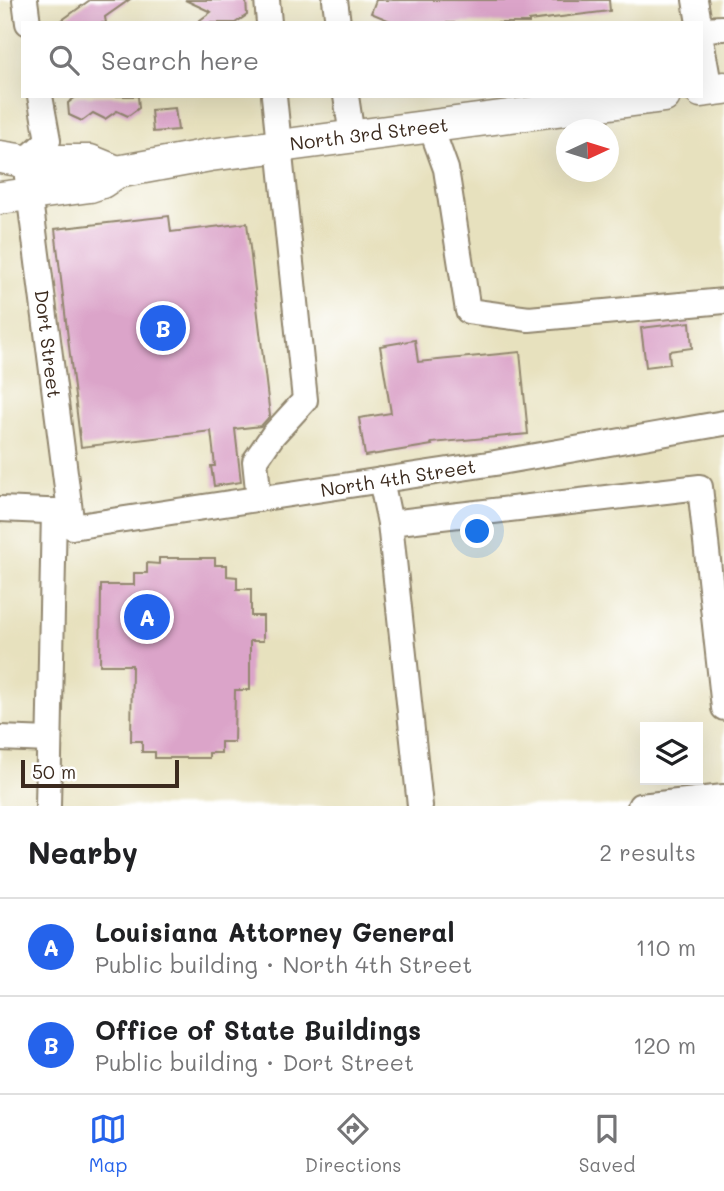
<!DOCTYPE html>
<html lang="en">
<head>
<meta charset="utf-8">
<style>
	:root { --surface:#fff; --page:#f2f2f2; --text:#202124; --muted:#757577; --line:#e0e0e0; --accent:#2563eb }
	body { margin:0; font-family:Mali,sans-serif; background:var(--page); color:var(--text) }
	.controls { position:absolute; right:21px; bottom:21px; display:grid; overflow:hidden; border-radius:0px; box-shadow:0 7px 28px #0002 }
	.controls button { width:63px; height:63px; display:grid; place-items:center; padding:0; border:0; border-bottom:2px solid var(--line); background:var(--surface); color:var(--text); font:35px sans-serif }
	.compass { position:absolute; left:556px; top:119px; width:63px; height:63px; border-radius:50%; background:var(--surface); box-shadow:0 7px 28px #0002; rotate:86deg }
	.scale { position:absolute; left:21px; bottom:18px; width:158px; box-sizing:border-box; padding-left:7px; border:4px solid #3b2a1e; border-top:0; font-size:19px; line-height:24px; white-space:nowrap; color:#3b2a1e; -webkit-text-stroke:5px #fff; paint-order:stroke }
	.you { position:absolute; left:478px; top:532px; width:24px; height:24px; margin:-18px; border:5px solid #fff; border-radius:50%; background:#1a73e8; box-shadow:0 0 0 10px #1a73e833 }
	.badge { display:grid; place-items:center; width:46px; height:46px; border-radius:50%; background:var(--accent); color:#fff; font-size:23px; font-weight:700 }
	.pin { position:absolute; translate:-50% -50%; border:4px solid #fff; box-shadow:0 2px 7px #0006 }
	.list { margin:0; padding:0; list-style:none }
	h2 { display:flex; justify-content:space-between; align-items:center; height:91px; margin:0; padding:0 28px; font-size:30px }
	h2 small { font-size:23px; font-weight:400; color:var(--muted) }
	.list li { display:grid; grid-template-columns:46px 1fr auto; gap:21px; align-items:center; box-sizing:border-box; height:98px; padding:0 28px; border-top:2px solid var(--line) }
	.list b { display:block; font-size:26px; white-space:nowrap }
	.list p { margin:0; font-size:23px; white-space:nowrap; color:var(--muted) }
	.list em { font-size:23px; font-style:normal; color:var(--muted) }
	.icon { flex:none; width:38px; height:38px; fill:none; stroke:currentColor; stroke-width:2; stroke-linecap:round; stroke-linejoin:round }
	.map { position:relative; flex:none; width:724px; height:806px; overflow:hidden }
	.search { position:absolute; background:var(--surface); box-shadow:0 7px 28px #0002; left:21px; right:21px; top:21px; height:77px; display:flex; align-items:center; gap:18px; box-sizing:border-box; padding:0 24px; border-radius:0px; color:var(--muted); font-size:26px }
	.sheet { height:287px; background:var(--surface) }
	nav { display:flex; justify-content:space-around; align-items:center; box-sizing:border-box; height:98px; border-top:2px solid var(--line); background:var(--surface); font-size:19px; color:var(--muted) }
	nav a { display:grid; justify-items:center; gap:4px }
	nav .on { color:var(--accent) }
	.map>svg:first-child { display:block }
	.building { fill:#dba4c9 }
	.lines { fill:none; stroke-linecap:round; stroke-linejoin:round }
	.minor-casing { stroke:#91866e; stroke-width:28 }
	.major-casing { stroke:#91866e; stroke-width:35 }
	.minor { stroke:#fff; stroke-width:24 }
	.major { stroke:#fff; stroke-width:32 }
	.labels { text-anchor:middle; stroke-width:6; stroke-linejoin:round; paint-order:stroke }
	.street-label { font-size:19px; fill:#3b2a1e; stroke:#fff }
</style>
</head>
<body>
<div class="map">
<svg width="724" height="806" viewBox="0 0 724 806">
	<rect width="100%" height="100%" fill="#fff"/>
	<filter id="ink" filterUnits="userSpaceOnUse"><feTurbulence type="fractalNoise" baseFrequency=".0143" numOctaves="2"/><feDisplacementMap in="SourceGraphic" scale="14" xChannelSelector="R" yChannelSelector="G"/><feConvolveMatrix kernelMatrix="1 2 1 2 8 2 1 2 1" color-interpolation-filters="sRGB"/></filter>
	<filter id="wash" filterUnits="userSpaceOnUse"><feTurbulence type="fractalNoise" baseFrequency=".00686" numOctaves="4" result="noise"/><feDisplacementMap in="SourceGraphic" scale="28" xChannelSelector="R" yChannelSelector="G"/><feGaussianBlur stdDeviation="1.57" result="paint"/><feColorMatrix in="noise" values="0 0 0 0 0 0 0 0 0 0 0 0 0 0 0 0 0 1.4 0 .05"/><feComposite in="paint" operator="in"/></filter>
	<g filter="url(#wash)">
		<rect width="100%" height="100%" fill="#e7e1be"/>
		<g id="blocks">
			<g class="building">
				<path d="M90 0H129L105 17 106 23H58Z"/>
				<path d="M185 0H246L247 15 235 23H196L211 12Z"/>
				<path d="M376 0H609L610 11 529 21V23H395L371 13Z"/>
				<path d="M77 96H138L139 108 128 116 117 111 105 119 93 113 82 121 69 115 68 103Z"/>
				<path d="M175 108 178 130 153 132 151 110Z"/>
				<path d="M169 216 171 232 247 223 270 416 261 426 235 429 241 482 214 486 211 466H215L211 431 81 447 55 229Z"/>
				<path d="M690 322 692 348 669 351 670 364 646 367 641 328Z"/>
				<path d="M415 340 418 362 520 352 528 434 431 443 432 445 365 456 359 418 391 413 380 346Z"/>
				<path d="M159 558H215V565H227V576L237 577V589H251V616H263V641H250V690H235L234 742H221V753H209V758H155V752H142V741H131L132 665H100L101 585H134V573H147V563L159 564Z"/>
			</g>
		</g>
	</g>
	<g filter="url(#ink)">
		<use href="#blocks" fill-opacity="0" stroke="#91866e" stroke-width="2"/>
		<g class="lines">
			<defs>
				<g id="minor">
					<path d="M25 0 28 23"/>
					<path d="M267 0 269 23"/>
					<path d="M335 0 338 23"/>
					<path d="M695 0 699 23"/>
					<path d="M701 29 724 28"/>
					<path d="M701 40 710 90"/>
					<path d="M40 96 48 140 25 161 72 527 495 463 724 423"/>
					<path d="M346 96 352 136"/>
					<path d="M430 125 446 169 468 311 529 319 724 301"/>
					<path d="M381 480 390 523 420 806"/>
					<path d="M259 499 255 461 273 435 305 400 274 96"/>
					<path d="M0 509 69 512"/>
					<path d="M390 523 700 487 724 708"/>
					<path d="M0 738 49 740"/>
					<path d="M48 806 54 511"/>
					<path d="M640 806 724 797"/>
				</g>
				<g id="major">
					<path d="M701 91 724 88"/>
					<path d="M0 157 25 161H90L117 172"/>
					<path d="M0 198 90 186 102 182 117 172 210 155 664 96"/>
				</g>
			</defs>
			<use href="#minor" class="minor-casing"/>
			<use href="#major" class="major-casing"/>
			<use href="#minor" class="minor"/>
			<use href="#major" class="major"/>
		</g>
	</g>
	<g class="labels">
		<g class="street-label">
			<text transform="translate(369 134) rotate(-7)" y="7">North 3rd Street</text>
			<text transform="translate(48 344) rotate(83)" y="7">Dort Street</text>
			<text transform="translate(398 478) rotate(-9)" y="7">North 4th Street</text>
		</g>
	</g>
</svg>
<div class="controls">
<button><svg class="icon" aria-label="layers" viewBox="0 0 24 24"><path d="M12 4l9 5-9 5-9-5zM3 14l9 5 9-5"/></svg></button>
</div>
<svg class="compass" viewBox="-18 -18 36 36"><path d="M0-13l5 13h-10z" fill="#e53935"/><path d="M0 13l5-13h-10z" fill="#757577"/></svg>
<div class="scale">50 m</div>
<div class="you"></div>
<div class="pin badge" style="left:147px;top:617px">A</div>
<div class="pin badge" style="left:163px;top:328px">B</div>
<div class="search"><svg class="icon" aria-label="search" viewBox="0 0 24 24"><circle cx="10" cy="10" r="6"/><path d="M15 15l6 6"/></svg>Search here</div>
</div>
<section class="sheet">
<h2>Nearby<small>2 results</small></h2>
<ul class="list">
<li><span class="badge">A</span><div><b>Louisiana Attorney General</b><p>Public building · North 4th Street</p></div><em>110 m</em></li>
<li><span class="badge">B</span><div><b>Office of State Buildings</b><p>Public building · Dort Street</p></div><em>120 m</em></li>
</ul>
</section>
<nav>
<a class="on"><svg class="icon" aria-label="map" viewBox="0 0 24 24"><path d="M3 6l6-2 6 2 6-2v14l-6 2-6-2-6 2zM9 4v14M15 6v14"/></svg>Map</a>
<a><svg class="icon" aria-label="directions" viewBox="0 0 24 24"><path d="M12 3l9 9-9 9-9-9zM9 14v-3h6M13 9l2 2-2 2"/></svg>Directions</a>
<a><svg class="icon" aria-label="saved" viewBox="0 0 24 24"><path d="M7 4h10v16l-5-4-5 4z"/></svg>Saved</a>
</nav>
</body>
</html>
